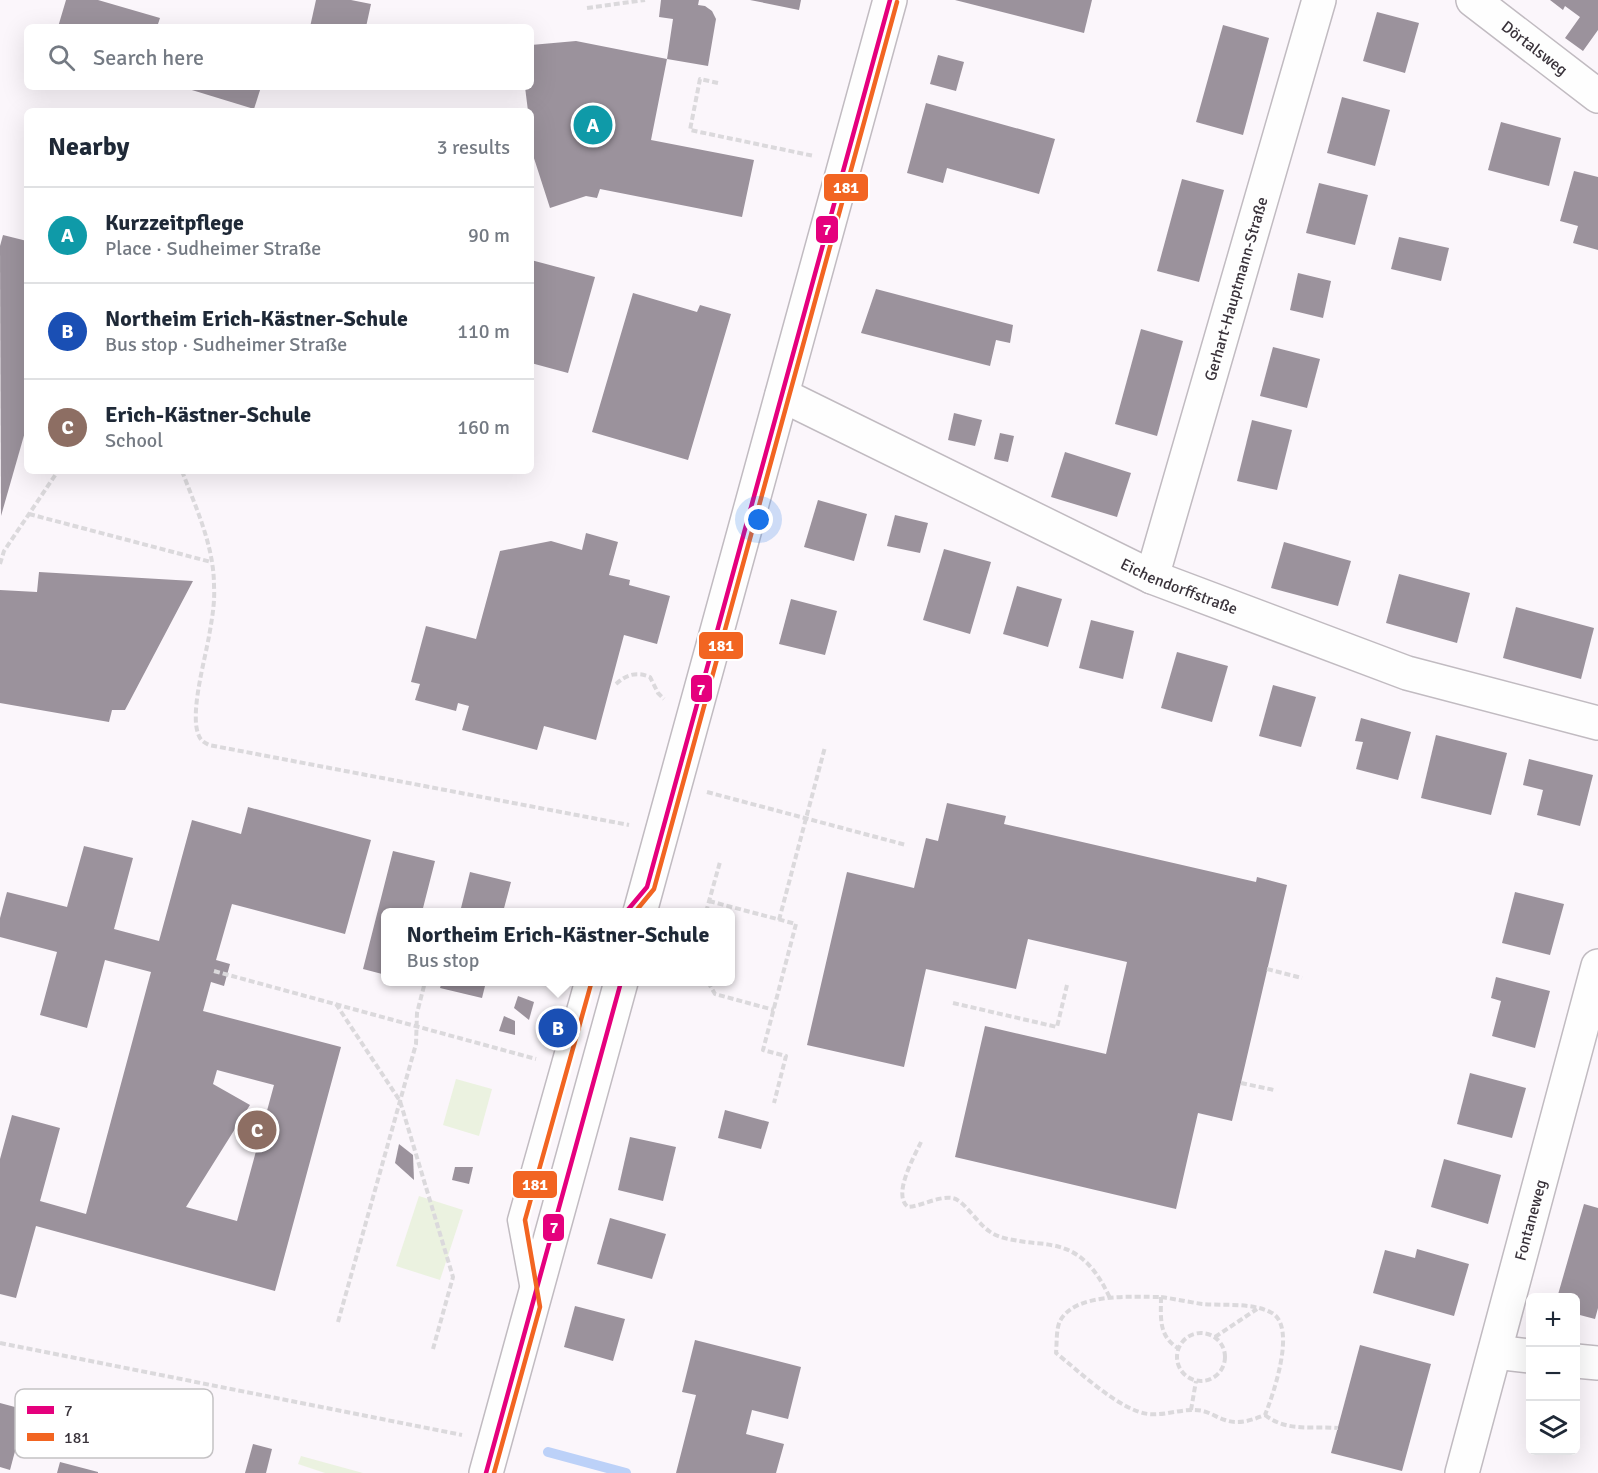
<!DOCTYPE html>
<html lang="en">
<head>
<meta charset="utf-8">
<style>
	:root { --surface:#fff; --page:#f2f2f3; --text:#1f2937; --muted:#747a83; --line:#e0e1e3; --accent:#7d777e }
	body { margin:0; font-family:Signika,sans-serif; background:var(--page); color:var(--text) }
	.controls { position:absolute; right:18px; bottom:18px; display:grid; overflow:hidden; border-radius:9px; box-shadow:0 6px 24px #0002 }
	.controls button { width:54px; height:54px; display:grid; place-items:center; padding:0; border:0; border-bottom:2px solid var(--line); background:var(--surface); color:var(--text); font:30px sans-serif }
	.you { position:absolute; left:759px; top:520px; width:21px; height:21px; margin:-15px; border:4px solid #fff; border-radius:50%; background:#1a73e8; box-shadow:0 0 0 9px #1a73e833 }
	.badge { display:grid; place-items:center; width:39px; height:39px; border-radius:50%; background:var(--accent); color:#fff; font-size:20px; font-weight:700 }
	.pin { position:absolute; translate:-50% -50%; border:3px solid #fff; box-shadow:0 2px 6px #0006 }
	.popup { position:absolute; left:381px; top:908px; width:354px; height:78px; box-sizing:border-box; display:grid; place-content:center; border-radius:9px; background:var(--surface); filter:drop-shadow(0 2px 4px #0005); font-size:20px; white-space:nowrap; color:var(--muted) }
	.popup b { font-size:22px; color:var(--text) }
	.popup::after { content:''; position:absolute; left:50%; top:100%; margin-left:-12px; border:12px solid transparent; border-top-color:var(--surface) }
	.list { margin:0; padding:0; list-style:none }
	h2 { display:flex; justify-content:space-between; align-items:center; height:78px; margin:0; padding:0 24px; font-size:26px }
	h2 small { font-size:20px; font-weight:400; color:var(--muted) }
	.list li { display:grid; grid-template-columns:39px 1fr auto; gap:18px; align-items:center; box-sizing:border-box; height:96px; padding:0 24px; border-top:2px solid var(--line) }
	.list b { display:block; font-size:22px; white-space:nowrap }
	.list p { margin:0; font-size:20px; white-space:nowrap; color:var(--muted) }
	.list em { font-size:20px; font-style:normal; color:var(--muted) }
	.icon { flex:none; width:33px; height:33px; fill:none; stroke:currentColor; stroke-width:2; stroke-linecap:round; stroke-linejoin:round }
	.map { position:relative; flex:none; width:1598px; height:1473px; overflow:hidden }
	.search { position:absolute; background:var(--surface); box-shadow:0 6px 24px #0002; left:24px; top:24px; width:510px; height:66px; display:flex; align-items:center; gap:15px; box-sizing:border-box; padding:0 21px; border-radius:9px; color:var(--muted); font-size:22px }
	.panel { position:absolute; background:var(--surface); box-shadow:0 6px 24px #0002; left:24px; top:108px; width:510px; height:366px; border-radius:9px }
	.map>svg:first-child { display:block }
	.green { fill:#ebf2e0 }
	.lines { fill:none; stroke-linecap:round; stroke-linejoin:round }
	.stream { stroke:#bcd1f8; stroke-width:10 }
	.building { fill:#9b929c; fill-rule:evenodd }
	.lane-casing { stroke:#c1bbc1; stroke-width:21 }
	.street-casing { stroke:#c1bbc1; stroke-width:36 }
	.path { stroke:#dbd9dc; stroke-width:4; stroke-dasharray:6 3; stroke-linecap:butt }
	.lane { stroke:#fefefe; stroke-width:18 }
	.street { stroke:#fefefe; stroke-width:33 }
	.bus-1-casing { stroke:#fff; stroke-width:9 }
	.bus-2-casing { stroke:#fff; stroke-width:9 }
	.bus-1 { stroke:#e5007d; stroke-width:4.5 }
	.bus-2 { stroke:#f26522; stroke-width:4.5 }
	.labels { text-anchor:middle; stroke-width:6; stroke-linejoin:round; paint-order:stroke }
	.street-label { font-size:16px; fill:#39323a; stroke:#fff }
	.key { fill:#fff; stroke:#c4c2c4; stroke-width:1.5 }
	.key-label { font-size:16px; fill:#39323a }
	.line-badge { stroke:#fff; stroke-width:2 }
	.badge-label { font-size:16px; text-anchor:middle; font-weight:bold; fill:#fff }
</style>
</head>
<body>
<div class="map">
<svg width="1598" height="1473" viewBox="0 0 1598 1473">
	<rect width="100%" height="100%" fill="#fbf6fb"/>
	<g class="green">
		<path d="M456 1079 492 1089 479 1136 443 1125Z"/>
		<path d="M419 1196 463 1210 440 1280 396 1266Z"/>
		<path d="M301 1456 363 1473H325L298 1464Z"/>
	</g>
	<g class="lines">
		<path class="stream" d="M548 1452 626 1473"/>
	</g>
	<g class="building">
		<path d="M66 0H98L160 18 158 24 167 27H58Z"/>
		<path d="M316 0H351L371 4 366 27H310Z"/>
		<path d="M661 0H699L698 5 705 6 712 11 716 19 708 66 667 59 651 140 754 160 742 217 600 189 597 198 586 196 550 208 531 149V111H528L525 87H531V45L576 41 667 59 673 19 659 17Z"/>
		<path d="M750 0H801L799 10Z"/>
		<path d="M955 0H1092L1084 33Z"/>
		<path d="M1550 0H1598V30L1583 51 1565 38 1580 17 1565 6 1563 10Z"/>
		<path d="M1377 12 1419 23 1405 73 1363 61Z"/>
		<path d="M1223 25 1269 38 1243 135 1196 122Z"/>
		<path d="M938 55 964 62 956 91 930 84Z"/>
		<path d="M182 87H261L254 109Z"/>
		<path d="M1342 97 1390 110 1375 166 1327 153Z"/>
		<path d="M926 103 1055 139 1039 194 947 168 943 183 907 173Z"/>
		<path d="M1501 122 1561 138 1549 186 1488 170Z"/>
		<path d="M1574 171 1598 177V250L1573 243 1578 226 1560 221Z"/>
		<path d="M1182 179 1224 190 1199 282 1157 271Z"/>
		<path d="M1319 183 1368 195 1355 245 1306 233Z"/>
		<path d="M3 235 27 241V425L1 516 0 246Z"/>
		<path d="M1399 237 1449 248 1441 281 1391 269Z"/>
		<path d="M531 260 595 277 568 373 531 363Z"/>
		<path d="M1298 273 1331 281 1323 318 1290 310Z"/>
		<path d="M876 289 1013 325 1010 343 996 340 990 366 861 333Z"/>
		<path d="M633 293 697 312 700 305 731 314 688 460 592 432Z"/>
		<path d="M1141 329 1183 341 1157 436 1115 424Z"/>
		<path d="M1273 347 1320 359 1307 408 1260 396Z"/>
		<path d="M954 413 982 420 975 446 948 440Z"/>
		<path d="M1252 420 1292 430 1277 490 1237 481Z"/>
		<path d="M1000 433 1014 436 1008 462 994 459Z"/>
		<path d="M1065 452 1131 473 1117 517 1051 497Z"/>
		<path d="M818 500 867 514 854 561 804 547Z"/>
		<path d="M895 515 928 523 920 553 887 546Z"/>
		<path d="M586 533 618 542 609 575 630 580 629 585 670 596 657 644 624 635 596 740 544 726 537 750 462 730 469 706 458 703 456 711 415 700 420 684 411 682 426 626 476 639 500 551 551 541 582 550Z"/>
		<path d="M1284 542 1351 561 1338 606 1271 588Z"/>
		<path d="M944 549 991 562 970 634 923 620Z"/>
		<path d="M39 572 193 581 125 710H112L109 722 0 703V590L37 592Z"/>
		<path d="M1399 574 1470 593 1457 643 1386 623Z"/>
		<path d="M1017 586 1062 599 1048 647 1003 634Z"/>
		<path d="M791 599 837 611 825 655 779 644Z"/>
		<path d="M1516 607 1594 628 1581 679 1503 658Z"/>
		<path d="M1091 620 1134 631 1123 679 1079 668Z"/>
		<path d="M1177 652 1228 666 1212 722 1161 708Z"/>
		<path d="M1273 685 1316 697 1301 747 1259 736Z"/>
		<path d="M1361 718 1411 732 1398 780 1356 769 1363 742 1355 741Z"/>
		<path d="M1436 735 1507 753 1491 815 1421 798Z"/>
		<path d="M1529 759 1593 775 1580 826 1537 815 1543 790 1523 785Z"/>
		<path d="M947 803 1006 816 1004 824 1256 882 1257 877 1287 885 1232 1121 1198 1113 1176 1209 955 1157 985 1026 1106 1054 1127 962 1028 939 1016 989 926 969 904 1067 807 1045 847 872 914 888 926 838 938 841Z"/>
		<path d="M248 807 371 840 345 934 232 904 216 960 230 964 224 986 211 982 203 1011 341 1047 275 1291 36 1226 16 1298 0 1294V1159L12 1115 60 1128 40 1201 86 1214 151 972 105 960 87 1028 40 1015 57 952 0 937V918L7 892 67 907 84 846 133 858 114 929 159 941 192 820 241 834ZM217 1070 274 1085 237 1221 186 1207 250 1105 213 1084Z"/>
		<path d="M393 851 435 861 422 912H386V975L363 969Z"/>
		<path d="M470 872 511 882 503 912H460Z"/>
		<path d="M1515 892 1564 904 1550 955 1502 943Z"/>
		<path d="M1496 977 1550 991 1535 1048 1492 1036 1501 1001 1491 998Z"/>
		<path d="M442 982H486L482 998 440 988Z"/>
		<path d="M518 996 534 1002 529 1020 514 1008Z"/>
		<path d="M504 1016 515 1021V1035L499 1031Z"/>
		<path d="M1470 1073 1526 1088 1512 1138 1457 1124Z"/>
		<path d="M725 1110 769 1122 761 1149 718 1138Z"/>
		<path d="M630 1137 676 1147 663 1201 618 1190Z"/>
		<path d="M399 1144 413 1155 414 1180 395 1163Z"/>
		<path d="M1444 1159 1501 1175 1488 1224 1431 1207Z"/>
		<path d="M455 1167H473L469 1184 452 1180Z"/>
		<path d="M1584 1204 1598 1208V1308L1595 1319 1576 1314V1298H1557Z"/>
		<path d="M610 1218 666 1234 652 1279 597 1264Z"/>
		<path d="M1417 1249 1469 1264 1454 1316 1373 1293 1385 1250 1415 1258Z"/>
		<path d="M575 1306 625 1319 613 1361 564 1347Z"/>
		<path d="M695 1340 801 1367 788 1419 752 1410 746 1434 784 1444 776 1473H676L696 1395 682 1392Z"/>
		<path d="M1360 1345 1431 1364 1402 1471 1331 1453Z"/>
		<path d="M0 1403 26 1410 10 1470 0 1467Z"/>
		<path d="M253 1444 272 1449 266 1473H245Z"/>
		<path d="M60 1462 98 1472V1473H57Z"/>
	</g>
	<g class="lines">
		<defs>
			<path id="lane" d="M530 1290 517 1220 584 982"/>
			<g id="street">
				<path id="s1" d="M1473 0 1598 96"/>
				<path id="s2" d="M782 395 1152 577 1407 673 1598 723"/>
				<path id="s3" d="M1152 577 1319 0"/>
				<path d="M640 912 890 0"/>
				<path d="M1495 1352 1530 1356"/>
				<path d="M1576 1361 1598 1363"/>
				<path d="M486 1473 621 982"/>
				<path id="s4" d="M1462 1473 1598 966"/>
			</g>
		</defs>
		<use href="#lane" class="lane-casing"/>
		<use href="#street" class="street-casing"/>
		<g class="path">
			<path d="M587 8 645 0"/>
			<path d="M718 83 700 79 690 130 814 156"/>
			<path d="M182 471C196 508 214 546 214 586 215 603 212 619 209 636 205 660 189 715 199 736 201 741 205 743 209 745L629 825"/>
			<path d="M29 514 211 562"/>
			<path d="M0 564 4 551 58 471"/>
			<path d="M616 684C626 675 636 671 650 677L658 693 664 699"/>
			<path d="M707 792 906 845"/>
			<path d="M709 901 796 924 763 1050 786 1056 774 1103"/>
			<path d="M706 912 720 862"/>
			<path d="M779 920 825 747"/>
			<path d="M1267 969 1302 978"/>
			<path d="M214 971 536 1059"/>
			<path d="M708 982 715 994 774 1010"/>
			<path d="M953 1003 1057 1027 1067 985"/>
			<path d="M336 1004 400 1101 453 1277 433 1349"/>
			<path d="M1241 1083 1274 1090"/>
			<path d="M921 1142C914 1157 892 1195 908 1207 922 1206 938 1196 952 1198 963 1199 978 1224 989 1231 998 1238 1009 1239 1019 1241 1030 1243 1041 1243 1051 1245 1082 1250 1097 1271 1110 1298"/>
			<path d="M1161 1297C1175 1299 1189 1302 1202 1304 1224 1306 1252 1302 1272 1313 1297 1327 1273 1395 1265 1415 1252 1420 1239 1425 1225 1420 1218 1418 1211 1413 1203 1411 1185 1407 1167 1416 1148 1414 1119 1410 1080 1372 1056 1353 1057 1343 1056 1329 1060 1321 1075 1292 1134 1297 1161 1297Z"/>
			<path d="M1161 1297C1161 1317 1158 1336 1178 1348"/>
			<path d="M338 1322 416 1044 417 1013 425 982"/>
			<circle cx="1201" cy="1357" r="24"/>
			<path d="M1215 1337 1257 1309"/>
			<path d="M0 1343 462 1435"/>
			<path d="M1191 1410 1196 1381"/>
			<path d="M1265 1415C1287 1432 1311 1426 1338 1428"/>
		</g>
		<use href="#lane" class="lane"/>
		<use href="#street" class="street"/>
		<defs>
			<g id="bus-1">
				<path d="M626 912 647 887 890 0"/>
				<path d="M486 1473 621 982"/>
			</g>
			<g id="bus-2">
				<path d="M635 912 654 889 897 2"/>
				<path d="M494 1473 540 1307 525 1220 591 984"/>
			</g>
		</defs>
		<use href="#bus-1" class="bus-1-casing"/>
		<use href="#bus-2" class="bus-2-casing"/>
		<use href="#bus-1" class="bus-1"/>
		<use href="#bus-2" class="bus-2"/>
	</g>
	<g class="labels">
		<g class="street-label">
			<text dy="6" stroke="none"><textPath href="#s1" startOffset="78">Dörtalsweg</textPath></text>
			<text dy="6" stroke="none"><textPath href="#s3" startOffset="300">Gerhart-Hauptmann-Straße</textPath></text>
			<text dy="6" stroke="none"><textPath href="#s2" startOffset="441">Eichendorffstraße</textPath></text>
			<text dy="6" stroke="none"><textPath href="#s4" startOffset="262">Fontaneweg</textPath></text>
		</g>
	</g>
	<rect x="15" y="1389" width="198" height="69" rx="9" class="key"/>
	<rect x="27" y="1406" width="27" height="8" fill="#e5007d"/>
	<rect x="27" y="1433" width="27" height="8" fill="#f26522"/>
	<g class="key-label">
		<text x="64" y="1416">7</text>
		<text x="64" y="1443">181</text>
	</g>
	<g class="line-badge">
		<rect x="823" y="173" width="46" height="29" rx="6" fill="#f26522"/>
		<rect x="815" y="215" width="24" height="29" rx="6" fill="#e5007d"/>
		<rect x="698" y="631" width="46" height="29" rx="6" fill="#f26522"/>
		<rect x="690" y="674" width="23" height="29" rx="6" fill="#e5007d"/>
		<rect x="512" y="1170" width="46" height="29" rx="6" fill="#f26522"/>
		<rect x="542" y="1213" width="23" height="29" rx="6" fill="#e5007d"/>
	</g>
	<g class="badge-label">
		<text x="846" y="193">181</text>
		<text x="827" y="235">7</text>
		<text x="721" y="651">181</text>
		<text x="701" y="695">7</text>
		<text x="535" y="1190">181</text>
		<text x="554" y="1233">7</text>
	</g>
</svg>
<div class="controls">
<button>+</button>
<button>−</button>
<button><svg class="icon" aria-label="layers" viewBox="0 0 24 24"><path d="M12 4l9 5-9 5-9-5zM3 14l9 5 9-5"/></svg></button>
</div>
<div class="you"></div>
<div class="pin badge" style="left:593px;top:125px;background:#0f9aa8">A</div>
<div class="pin badge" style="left:558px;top:1028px;background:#1a4fb4">B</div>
<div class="popup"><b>Northeim Erich-Kästner-Schule</b>Bus stop</div>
<div class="pin badge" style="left:257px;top:1130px;background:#8d6e63">C</div>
<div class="search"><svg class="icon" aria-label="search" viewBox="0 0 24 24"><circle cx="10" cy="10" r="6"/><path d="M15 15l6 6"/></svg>Search here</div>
<section class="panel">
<h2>Nearby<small>3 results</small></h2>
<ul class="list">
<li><span class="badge" style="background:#0f9aa8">A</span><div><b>Kurzzeitpflege</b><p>Place · Sudheimer Straße</p></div><em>90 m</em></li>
<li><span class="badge" style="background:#1a4fb4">B</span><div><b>Northeim Erich-Kästner-Schule</b><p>Bus stop · Sudheimer Straße</p></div><em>110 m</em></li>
<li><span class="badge" style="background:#8d6e63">C</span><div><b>Erich-Kästner-Schule</b><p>School</p></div><em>160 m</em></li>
</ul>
</section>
</div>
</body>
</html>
